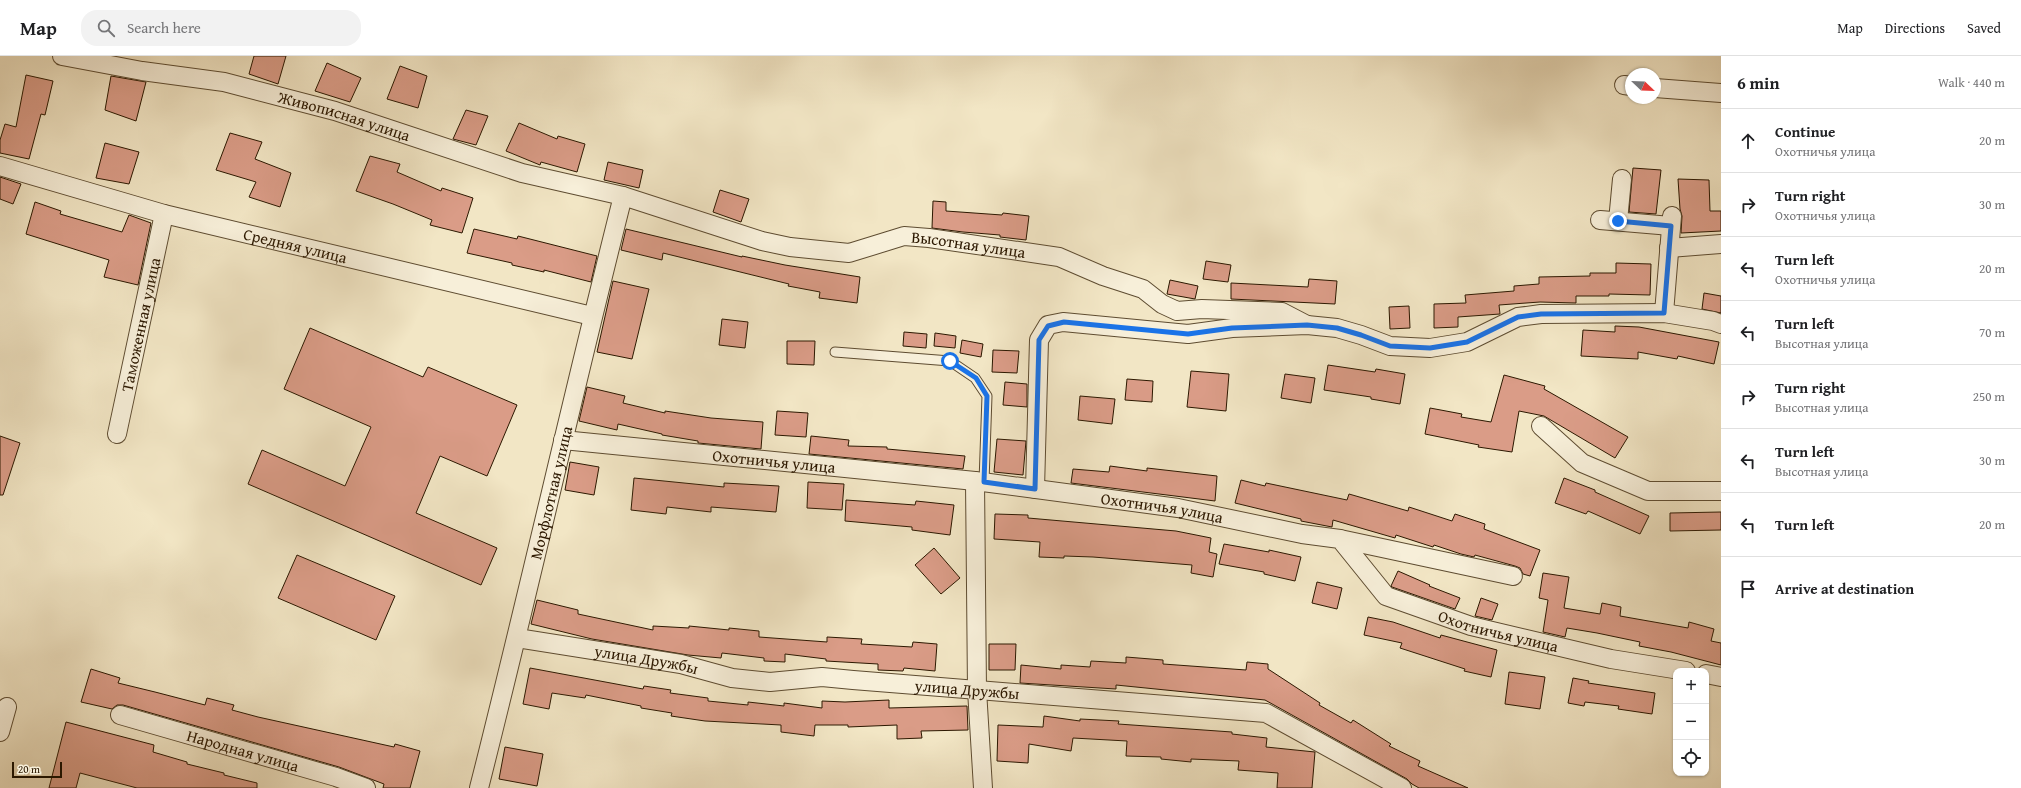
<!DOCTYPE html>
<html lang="en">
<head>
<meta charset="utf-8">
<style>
	:root { --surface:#fff; --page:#f2f2f2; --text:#202124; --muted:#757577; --line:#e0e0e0 }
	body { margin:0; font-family:"Gentium Book Plus",serif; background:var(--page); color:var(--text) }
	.controls { position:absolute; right:12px; bottom:12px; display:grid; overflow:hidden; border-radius:8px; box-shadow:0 1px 3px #0004 }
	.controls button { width:36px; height:36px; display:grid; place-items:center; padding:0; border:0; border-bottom:1px solid var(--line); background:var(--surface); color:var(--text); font:20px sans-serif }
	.compass { position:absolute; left:1625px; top:12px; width:36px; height:36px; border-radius:50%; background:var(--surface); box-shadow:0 1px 3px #0004; rotate:113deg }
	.scale { position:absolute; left:12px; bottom:10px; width:50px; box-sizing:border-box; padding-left:4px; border:2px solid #2c1800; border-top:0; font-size:11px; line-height:14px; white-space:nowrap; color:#2c1800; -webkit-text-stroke:3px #f7efd9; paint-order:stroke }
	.stop { position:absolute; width:12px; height:12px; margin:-9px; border:3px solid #1a73e8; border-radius:50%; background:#fff }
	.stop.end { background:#1a73e8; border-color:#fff; box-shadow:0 1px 4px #0008 }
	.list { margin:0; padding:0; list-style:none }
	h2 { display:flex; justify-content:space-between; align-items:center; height:52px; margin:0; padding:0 16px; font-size:17px }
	h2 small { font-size:13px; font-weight:400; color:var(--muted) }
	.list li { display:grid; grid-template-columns:26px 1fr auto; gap:12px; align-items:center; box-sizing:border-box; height:64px; padding:0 16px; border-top:1px solid var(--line) }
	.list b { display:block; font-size:15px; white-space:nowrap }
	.list p { margin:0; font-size:13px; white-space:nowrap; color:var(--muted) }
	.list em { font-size:13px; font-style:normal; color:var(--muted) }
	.icon { flex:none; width:22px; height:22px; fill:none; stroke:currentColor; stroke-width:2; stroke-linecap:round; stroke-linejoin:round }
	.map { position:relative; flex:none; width:1721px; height:732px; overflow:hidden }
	header { display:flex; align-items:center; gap:24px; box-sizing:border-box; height:56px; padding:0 20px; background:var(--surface); border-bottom:1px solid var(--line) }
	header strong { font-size:19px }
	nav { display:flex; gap:22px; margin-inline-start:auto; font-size:14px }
	.search { width:280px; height:36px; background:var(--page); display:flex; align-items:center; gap:10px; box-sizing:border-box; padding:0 14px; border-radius:16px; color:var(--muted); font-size:15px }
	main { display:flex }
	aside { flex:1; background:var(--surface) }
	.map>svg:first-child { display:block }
	.building { fill:#da9c87; stroke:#2c1800 }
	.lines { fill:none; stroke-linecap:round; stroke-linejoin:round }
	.lane-casing { stroke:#5e4c31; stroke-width:11 }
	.street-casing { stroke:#5e4c31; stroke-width:20 }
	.lane { stroke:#f7efd9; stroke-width:9 }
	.street { stroke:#f7efd9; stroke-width:18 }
	.route { stroke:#1a73e8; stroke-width:5 }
	.labels { text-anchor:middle; stroke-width:4; stroke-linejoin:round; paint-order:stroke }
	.street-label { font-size:16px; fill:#2c1800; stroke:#f7efd9 }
</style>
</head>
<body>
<header>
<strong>Map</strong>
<div class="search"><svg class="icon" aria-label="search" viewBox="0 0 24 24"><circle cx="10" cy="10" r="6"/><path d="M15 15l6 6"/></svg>Search here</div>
<nav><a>Map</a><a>Directions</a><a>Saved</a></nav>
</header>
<main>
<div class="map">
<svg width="1721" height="732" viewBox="0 0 1721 732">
	<rect width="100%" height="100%" fill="#f2e6c5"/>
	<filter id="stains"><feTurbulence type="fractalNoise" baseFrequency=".005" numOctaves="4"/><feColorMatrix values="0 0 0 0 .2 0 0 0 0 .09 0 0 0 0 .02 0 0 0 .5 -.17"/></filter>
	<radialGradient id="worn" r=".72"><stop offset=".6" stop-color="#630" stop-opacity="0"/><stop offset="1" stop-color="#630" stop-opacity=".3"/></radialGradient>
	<g class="building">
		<path d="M254 0H286L278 28 249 18Z"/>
		<path d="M327 7 361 22 350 46 315 35Z"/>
		<path d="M400 10 427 20 418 52 387 43Z"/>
		<path d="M26 19 53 25 45 59 41 58 29 103 0 97V84L5 68 16 71Z"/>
		<path d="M111 20 146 26 136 65 105 54Z"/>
		<path d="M466 54 488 60 476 89 453 83Z"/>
		<path d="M519 67 557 83 558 80 585 88 577 116 541 106 540 109 506 95Z"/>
		<path d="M230 77 262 86 255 103 291 117 280 151 249 141 256 126 216 114Z"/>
		<path d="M105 87 139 96 129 128 96 122Z"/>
		<path d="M370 100 400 108 397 116 441 135 442 132 473 142 462 177 430 169 432 164 393 148 356 135Z"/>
		<path d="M608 106 643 114 639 132 604 124Z"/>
		<path d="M1633 112 1661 114 1656 158 1629 156Z"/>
		<path d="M0 121 21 128 13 148 0 143Z"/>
		<path d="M1678 123 1709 124 1710 155H1721V175L1681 177 1682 160 1680 153Z"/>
		<path d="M720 134 749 143 741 166 713 156Z"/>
		<path d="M933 145 946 146V155L1002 159 1003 157 1029 160 1026 184 1000 181V179L963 176 932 172Z"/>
		<path d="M35 146 61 155 60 158 122 176 129 159 151 167 138 229 104 221 109 204 26 178Z"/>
		<path d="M474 173 517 183 518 180 597 200 591 226 544 214V216L512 209V207L467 197Z"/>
		<path d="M626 173 742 201V200L785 209 860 221 857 247 819 242 820 236 788 230 789 228 663 197 662 204 621 194Z"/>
		<path d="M1206 205 1231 209 1228 226 1203 223Z"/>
		<path d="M1616 207 1651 208 1650 239 1609 238V240H1576V247L1540 246 1499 249 1500 258 1458 261V271L1434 272V248L1466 247 1465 239 1514 235V230L1539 228V221L1590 220V217H1616Z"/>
		<path d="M1309 223 1337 225 1335 248 1231 243V227L1308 231Z"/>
		<path d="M1170 224 1198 230 1195 243 1167 238Z"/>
		<path d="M613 225 649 233 632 303 597 296Z"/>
		<path d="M1704 237 1721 240V257L1702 253Z"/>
		<path d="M1409 250 1410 272 1390 273 1389 251Z"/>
		<path d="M722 263 748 266 745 292 719 289Z"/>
		<path d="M1615 270 1639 271 1719 286 1714 308 1678 300 1677 303 1638 296V303L1581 300 1583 274 1615 276Z"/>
		<path d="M310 272 423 321 428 311 517 349 487 420 440 400 416 457 497 492 481 529 248 428 262 394 345 430 371 371 284 333Z"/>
		<path d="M904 276 927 278 926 292 903 290Z"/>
		<path d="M935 277 956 280 955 292 934 290Z"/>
		<path d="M962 284 983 288 981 301 960 297Z"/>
		<path d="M787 285H815L814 309 787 308Z"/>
		<path d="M993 294 1019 295 1017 317 992 316Z"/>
		<path d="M1328 309 1375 316 1376 313 1405 318 1400 348 1371 343V341L1324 334Z"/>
		<path d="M1191 315 1229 318 1226 355 1187 351Z"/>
		<path d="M1285 318 1315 322 1311 347 1281 342Z"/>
		<path d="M1504 319 1545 330 1544 333 1628 381 1615 402 1544 360 1519 355 1512 396 1478 391 1479 389 1425 378 1430 352 1462 358 1461 361 1491 366Z"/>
		<path d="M1127 323 1153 325 1152 346 1125 344Z"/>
		<path d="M1005 326 1027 328V351L1003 349Z"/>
		<path d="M587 331 625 340 623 347 665 357V355L711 362 763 366 761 393 698 387V385L662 379V378L618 368 617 374 579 365Z"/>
		<path d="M1080 340 1115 343 1112 368 1078 364Z"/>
		<path d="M777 355 808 357 806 381 775 379Z"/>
		<path d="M0 380 20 387 3 439H0Z"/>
		<path d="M811 380 849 384 848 390 887 391V393L965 400 963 413 809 398Z"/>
		<path d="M997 383 1026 385 1023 419 994 416Z"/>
		<path d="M570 406 599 411 594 439 565 434Z"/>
		<path d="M1110 410 1147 415V412L1217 420 1215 445 1071 427 1073 413 1109 416Z"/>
		<path d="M634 422 724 431V427L779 430 776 456 711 451V456L667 451 666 458 631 454Z"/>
		<path d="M1564 422 1595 434V436L1649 460 1640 478 1588 455 1586 458 1555 447Z"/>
		<path d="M1241 424 1265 430 1266 427 1347 444 1349 438 1408 455 1409 451 1452 465 1455 458 1485 468 1484 473 1540 494 1530 520 1523 518 1520 512 1515 510 1475 499 1474 501 1461 498 1434 489 1433 491 1396 479 1395 482 1333 464 1332 471 1301 465V463L1235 447Z"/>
		<path d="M808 426 844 428 842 454 807 452Z"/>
		<path d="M846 444 915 449 916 445 954 449 950 479 912 474V471L845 465Z"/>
		<path d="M1721 456V474L1670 475V457Z"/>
		<path d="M995 458 1028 459V462L1176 475 1211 482 1209 496 1217 498 1213 521 1191 517 1192 509 1093 501 1064 500V502L1039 501 1040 486 994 483Z"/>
		<path d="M1224 488 1269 496V494L1301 501 1295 525 1264 518V516L1219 508Z"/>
		<path d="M934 492 960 522 941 538 915 509Z"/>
		<path d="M297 499 395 540 376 584 278 542Z"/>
		<path d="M1398 515 1430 529 1429 530 1460 542 1455 553 1392 531 1391 530Z"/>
		<path d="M1543 517 1569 521 1564 552 1600 558 1602 547 1621 551 1620 560 1688 572 1689 566 1714 573 1711 585 1721 587V609L1671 596 1639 590 1640 586 1597 577 1567 572 1565 581 1543 576 1548 544 1539 542Z"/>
		<path d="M1317 526 1342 532 1337 553 1312 547Z"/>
		<path d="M1481 542 1498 548 1492 564 1475 560Z"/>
		<path d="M537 544 578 554V558L653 574V570L689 572V570L729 574V572L759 575V581L827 586V581L862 583 861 588 912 591 913 586 937 588 935 615 904 612 903 615 878 614V608L826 605V603L785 598V606L764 605V602L722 597 721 602 688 599 592 583 531 568Z"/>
		<path d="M1368 561 1393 566 1440 582 1441 579 1497 594 1491 621 1464 615 1465 613 1400 592 1402 587 1364 579Z"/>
		<path d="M989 588H1016L1015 614H989Z"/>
		<path d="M1126 601 1163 604V608L1246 614 1247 606 1268 608V613L1320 647 1319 649 1351 667 1353 664 1391 688 1389 690 1420 705 1418 710 1468 732H1419L1412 728 1407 723 1265 644 1116 629V633L1020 627 1021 609 1061 613V609L1090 611 1091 605 1126 607Z"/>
		<path d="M530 612 643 633 644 630 671 634 670 637 708 642V645L748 649V646L784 650V647L822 652V645L845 646 889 644V652L967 650 968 674 921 675 922 682 897 683V669L848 671V669H815L814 680 781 676V669L705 665 671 660 672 657 641 652V650L586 639 585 642 552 637 549 653 523 648Z"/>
		<path d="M91 613 120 622 118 627 155 636 205 649 207 642 234 649 232 654 258 661 394 691 395 688 420 695 410 732H383L384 728 339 711 123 649H117L112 653 81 646Z"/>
		<path d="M1509 616 1545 621 1540 653 1505 648Z"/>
		<path d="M1573 622 1589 625 1588 627 1655 637 1652 658 1618 653 1619 650 1585 646 1584 650 1568 647Z"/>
		<path d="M1044 660 1080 665V663L1119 665 1118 668 1232 676V678L1267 682 1266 691 1315 696 1312 732H1277L1278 717 1238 714 1239 705 1191 703V706L1161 703V701L1126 700 1127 685 1073 682 1071 695 1029 688 1028 707 997 705 998 669 1043 671Z"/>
		<path d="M66 666 154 689 153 696 187 706V708L224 717V719L257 727V732H137L80 717 76 732H49Z"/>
		<path d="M505 691 543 698 537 730 499 723Z"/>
	</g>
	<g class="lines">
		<defs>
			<path id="lane" d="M835 296 950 305 975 322 987 340 984 426"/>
			<g id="street">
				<path id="s1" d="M62 0 142 15 224 26 335 55 522 117 623 140 762 185 790 191 849 197 904 180 929 182 1059 201 1103 220 1143 233 1162 248 1177 255 1202 253 1282 256 1307 269"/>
				<path d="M1624 29 1631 30"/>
				<path d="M1655 32 1721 37"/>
				<path id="s2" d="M0 110 164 158 592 260"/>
				<path d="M1600 164 1671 170"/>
				<path d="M1618 165 1622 123"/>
				<path d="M1669 192 1721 188"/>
				<path d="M1664 257 1672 160"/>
				<path d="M1541 370 1582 407 1648 435H1721"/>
				<path id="s3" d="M117 378 164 158"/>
				<path id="s4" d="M563 384 975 425 1178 452 1302 478 1340 483 1386 540 1471 570 1611 603 1686 615"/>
				<path d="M975 425 977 634 983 732"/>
				<path d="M1035 433 1039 284 1048 269 1063 266 1188 278 1232 272 1307 269 1337 272 1361 279 1390 290 1430 292 1467 286 1518 261 1541 258 1664 257 1713 265 1721 268"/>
				<path d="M1340 483 1513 520"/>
				<path id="s5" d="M517 582 681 608 732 622 770 626 822 621 853 624 1266 657 1402 732"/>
				<path d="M1706 618 1721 621"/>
				<path id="s6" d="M120 659 336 721 366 732"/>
				<path d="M0 676 7 651"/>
				<path id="s7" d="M479 732C529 535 573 337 623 140"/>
			</g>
		</defs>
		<use href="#lane" class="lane-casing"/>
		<use href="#street" class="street-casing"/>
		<use href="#lane" class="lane"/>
		<use href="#street" class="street"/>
	</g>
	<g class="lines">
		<path class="route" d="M950 305 976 322 987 340 984 426 1035 433 1039 284 1048 270 1064 266 1188 278 1232 272 1307 269 1337 272 1361 279 1390 290 1430 292 1467 286 1518 261 1541 258 1664 257 1671 170 1618 165"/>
	</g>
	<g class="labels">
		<g class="street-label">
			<text dy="6" stroke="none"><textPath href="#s1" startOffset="289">Живописная улица</textPath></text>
			<text dy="6" stroke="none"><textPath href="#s1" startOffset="936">Высотная улица</textPath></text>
			<text dy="6" stroke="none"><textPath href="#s2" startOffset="306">Средняя улица</textPath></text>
			<text dy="6" stroke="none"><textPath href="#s3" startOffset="112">Таможенная улица</textPath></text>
			<text dy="6" stroke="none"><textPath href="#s4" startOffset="212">Охотничья улица</textPath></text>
			<text dy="6" stroke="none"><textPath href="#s7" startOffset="304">Морфлотная улица</textPath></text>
			<text dy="6" stroke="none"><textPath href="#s4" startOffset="603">Охотничья улица</textPath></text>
			<text dy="6" stroke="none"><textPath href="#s4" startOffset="975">Охотничья улица</textPath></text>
			<text dy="6" stroke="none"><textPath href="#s5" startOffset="131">улица Дружбы</textPath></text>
			<text dy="6" stroke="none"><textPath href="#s5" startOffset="455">улица Дружбы</textPath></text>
			<text dy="6" stroke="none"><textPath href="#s6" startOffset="128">Народная улица</textPath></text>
		</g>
	</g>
	<rect width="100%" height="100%" filter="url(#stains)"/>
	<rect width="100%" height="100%" fill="url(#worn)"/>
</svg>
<div class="controls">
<button>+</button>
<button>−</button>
<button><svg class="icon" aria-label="locate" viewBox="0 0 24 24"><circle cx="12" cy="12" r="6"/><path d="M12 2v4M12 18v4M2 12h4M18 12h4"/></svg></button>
</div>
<svg class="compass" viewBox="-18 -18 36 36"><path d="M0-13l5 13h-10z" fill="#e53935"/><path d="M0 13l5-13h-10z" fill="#757577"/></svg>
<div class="scale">20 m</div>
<div class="stop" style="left:950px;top:305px"></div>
<div class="stop end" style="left:1618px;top:165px"></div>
</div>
<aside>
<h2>6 min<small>Walk · 440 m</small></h2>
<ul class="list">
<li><svg class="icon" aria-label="ahead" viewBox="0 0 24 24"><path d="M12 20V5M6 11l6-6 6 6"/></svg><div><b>Continue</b><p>Охотничья улица</p></div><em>20 m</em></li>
<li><svg class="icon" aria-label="right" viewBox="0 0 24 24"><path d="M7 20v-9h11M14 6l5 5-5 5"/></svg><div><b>Turn right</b><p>Охотничья улица</p></div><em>30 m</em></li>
<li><svg class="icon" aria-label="left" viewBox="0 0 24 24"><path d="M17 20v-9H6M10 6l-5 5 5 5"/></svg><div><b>Turn left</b><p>Охотничья улица</p></div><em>20 m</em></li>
<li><svg class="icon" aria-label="left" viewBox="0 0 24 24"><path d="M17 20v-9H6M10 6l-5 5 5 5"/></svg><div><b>Turn left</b><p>Высотная улица</p></div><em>70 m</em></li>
<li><svg class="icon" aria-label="right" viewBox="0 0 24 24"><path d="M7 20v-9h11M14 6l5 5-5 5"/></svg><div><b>Turn right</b><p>Высотная улица</p></div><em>250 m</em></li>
<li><svg class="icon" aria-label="left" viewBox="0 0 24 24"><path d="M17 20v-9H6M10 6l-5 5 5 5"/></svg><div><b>Turn left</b><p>Высотная улица</p></div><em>30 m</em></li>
<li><svg class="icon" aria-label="left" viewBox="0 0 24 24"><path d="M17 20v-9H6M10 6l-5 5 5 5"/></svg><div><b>Turn left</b></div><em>20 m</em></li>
<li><svg class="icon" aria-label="arrive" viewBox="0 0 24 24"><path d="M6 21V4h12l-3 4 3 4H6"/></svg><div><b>Arrive at destination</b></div></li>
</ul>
</aside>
</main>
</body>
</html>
